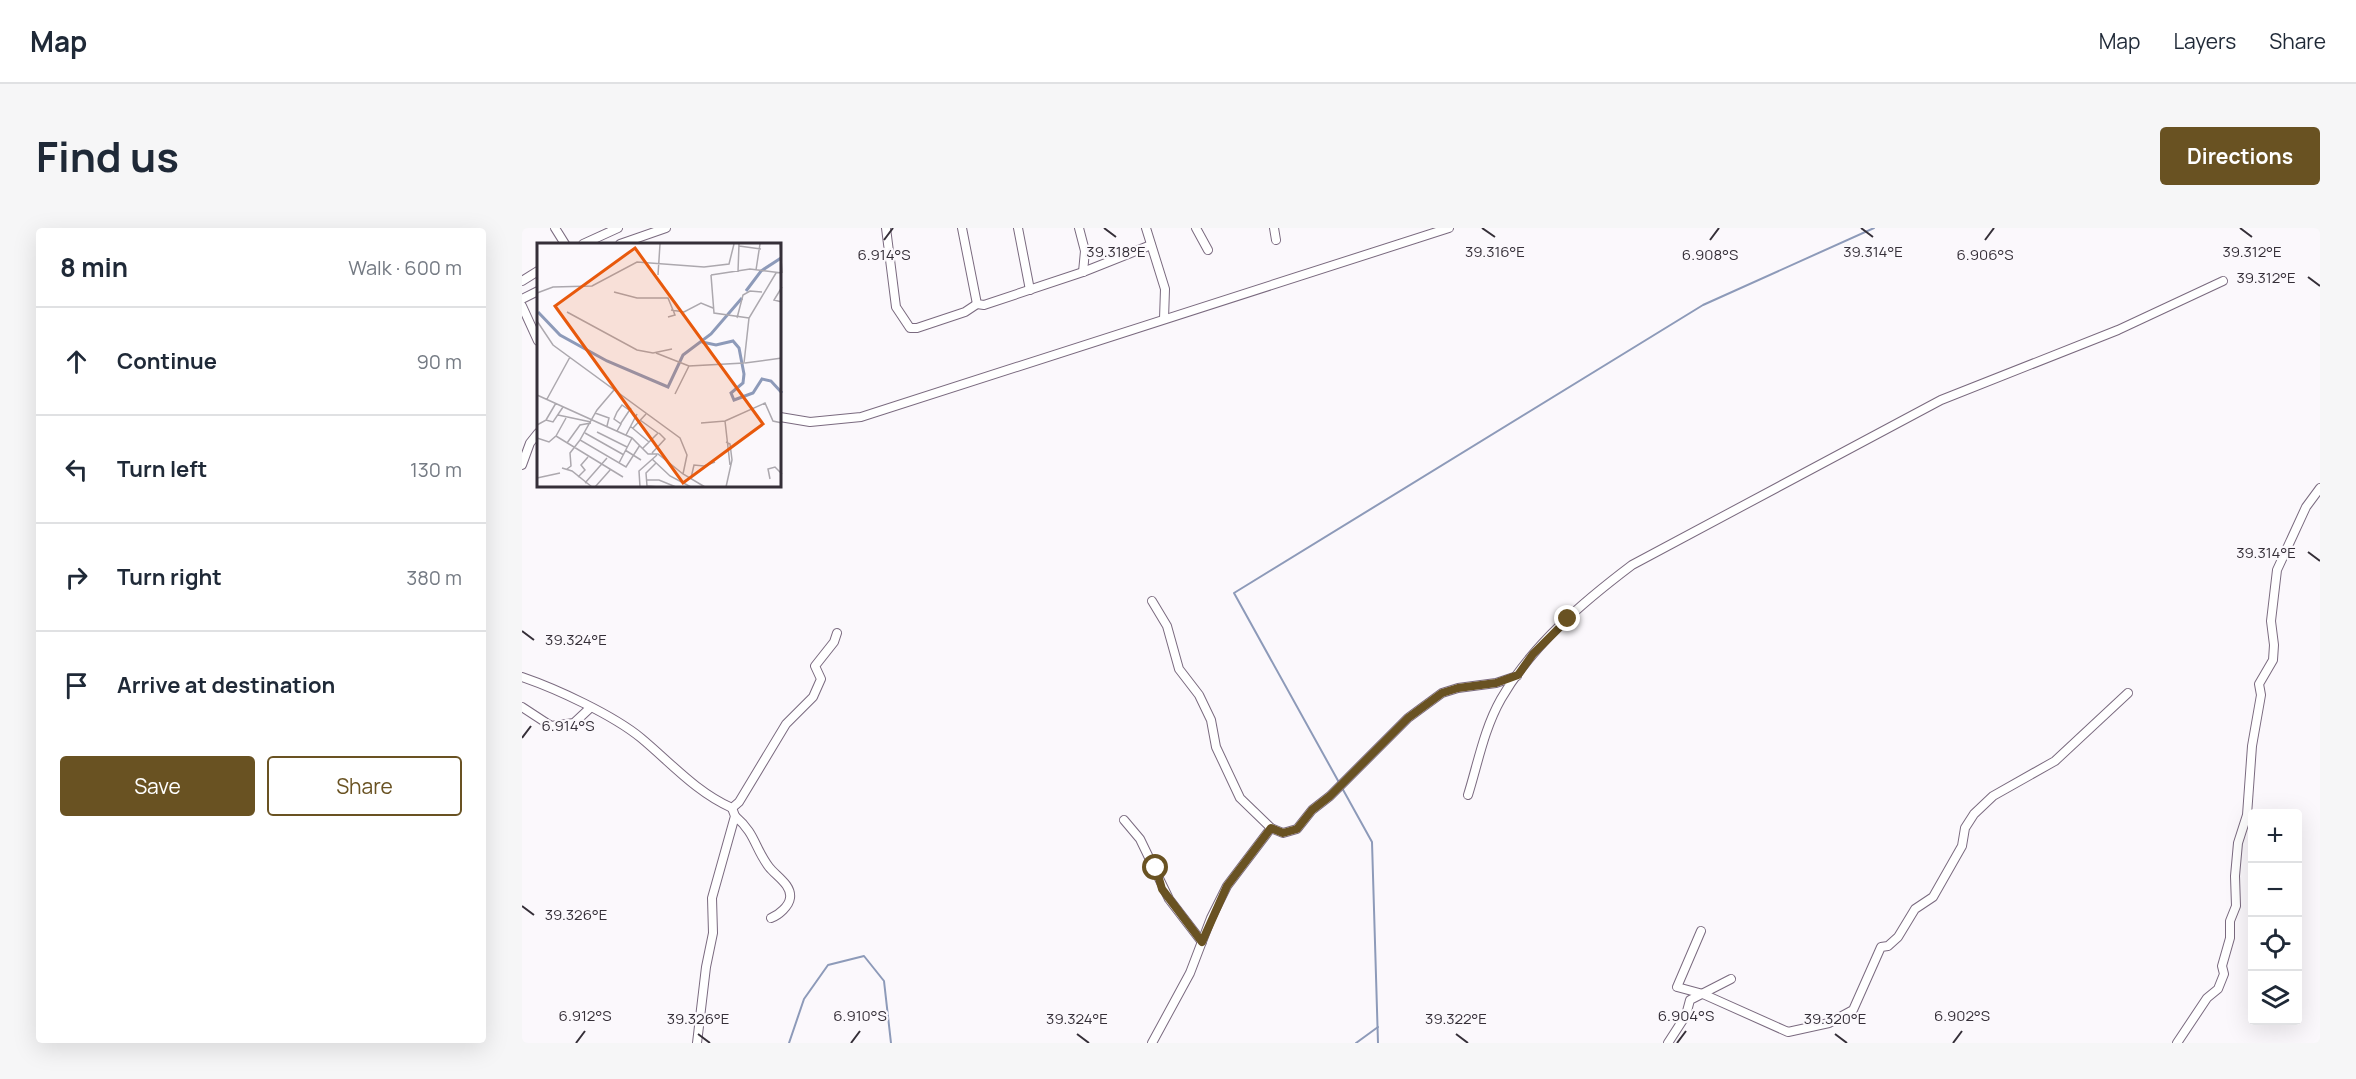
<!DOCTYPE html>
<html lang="en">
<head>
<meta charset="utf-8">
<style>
	:root { --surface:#fff; --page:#f6f6f7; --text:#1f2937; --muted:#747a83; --line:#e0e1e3; --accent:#695222 }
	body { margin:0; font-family:Manrope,sans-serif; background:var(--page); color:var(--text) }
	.controls { position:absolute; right:18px; bottom:18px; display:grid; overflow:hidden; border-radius:6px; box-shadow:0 6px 24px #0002 }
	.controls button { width:54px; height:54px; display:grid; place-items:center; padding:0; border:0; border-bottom:2px solid var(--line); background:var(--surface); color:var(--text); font:30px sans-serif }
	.stop { position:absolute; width:18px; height:18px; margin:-14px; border:4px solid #695222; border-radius:50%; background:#fff }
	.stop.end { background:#695222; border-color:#fff; box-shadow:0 2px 6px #0008 }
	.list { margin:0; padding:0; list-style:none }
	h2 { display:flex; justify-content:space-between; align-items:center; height:78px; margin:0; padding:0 24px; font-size:26px }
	h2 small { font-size:20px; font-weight:400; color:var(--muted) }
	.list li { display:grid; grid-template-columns:39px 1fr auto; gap:18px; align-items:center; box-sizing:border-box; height:108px; padding:0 24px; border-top:2px solid var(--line) }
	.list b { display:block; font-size:22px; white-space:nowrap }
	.list em { font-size:20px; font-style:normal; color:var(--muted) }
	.actions { display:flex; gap:12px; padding:18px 24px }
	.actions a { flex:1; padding:14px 0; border:2px solid var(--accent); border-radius:6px; text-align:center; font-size:21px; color:var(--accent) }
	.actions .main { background:var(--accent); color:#fff }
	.icon { flex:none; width:33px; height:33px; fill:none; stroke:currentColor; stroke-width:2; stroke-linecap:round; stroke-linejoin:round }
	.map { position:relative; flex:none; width:1798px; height:815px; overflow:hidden; border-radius:6px }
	header { display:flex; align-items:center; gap:36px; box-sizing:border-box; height:84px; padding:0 30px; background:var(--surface); border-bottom:2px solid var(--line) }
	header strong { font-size:28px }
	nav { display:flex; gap:33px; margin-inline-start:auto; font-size:21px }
	.intro { display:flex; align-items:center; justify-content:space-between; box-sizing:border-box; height:144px; padding:0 36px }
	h1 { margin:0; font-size:42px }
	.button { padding:15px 27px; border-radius:6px; background:var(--accent); color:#fff; font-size:21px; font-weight:700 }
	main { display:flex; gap:36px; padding:0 36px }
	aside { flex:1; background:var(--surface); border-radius:6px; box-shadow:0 6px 24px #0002 }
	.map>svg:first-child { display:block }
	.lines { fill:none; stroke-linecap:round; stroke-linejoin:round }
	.stream { stroke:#8d9ab9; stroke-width:2 }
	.minor-casing { stroke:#7a6a7f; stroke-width:10 }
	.minor { stroke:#fff; stroke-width:8 }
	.route { stroke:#695222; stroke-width:8 }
	.ticks { fill:none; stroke:#352f38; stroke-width:2 }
	.inset-river { fill:none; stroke:#8d9ab9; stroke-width:3 }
	.inset-road { fill:none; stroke:#aca8ae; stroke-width:1.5 }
	.view { fill:#e8590c; fill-opacity:0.15; stroke:#e8590c; stroke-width:3 }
	.inset-edge { fill:none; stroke:#352f38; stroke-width:3 }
	.ticks-label { font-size:15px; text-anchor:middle; fill:#352f38; stroke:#fbf8fc; stroke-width:4.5; stroke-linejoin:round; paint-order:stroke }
</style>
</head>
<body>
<header>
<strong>Map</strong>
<nav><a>Map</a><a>Layers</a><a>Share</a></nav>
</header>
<div class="intro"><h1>Find us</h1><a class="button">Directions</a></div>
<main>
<aside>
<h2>8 min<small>Walk · 600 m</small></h2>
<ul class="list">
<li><svg class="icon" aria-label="ahead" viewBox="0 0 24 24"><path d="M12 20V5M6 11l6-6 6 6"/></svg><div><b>Continue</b></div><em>90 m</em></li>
<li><svg class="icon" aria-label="left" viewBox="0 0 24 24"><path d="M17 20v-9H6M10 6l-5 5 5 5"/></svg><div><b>Turn left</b></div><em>130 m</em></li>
<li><svg class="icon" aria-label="right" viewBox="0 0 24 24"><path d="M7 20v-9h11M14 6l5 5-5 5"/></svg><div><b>Turn right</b></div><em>380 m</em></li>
<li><svg class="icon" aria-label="arrive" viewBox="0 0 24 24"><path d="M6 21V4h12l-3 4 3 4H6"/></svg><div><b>Arrive at destination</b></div></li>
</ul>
<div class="actions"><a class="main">Save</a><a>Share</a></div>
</aside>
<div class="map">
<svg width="1798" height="815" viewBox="0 0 1798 815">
	<rect width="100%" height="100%" fill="#fbf8fc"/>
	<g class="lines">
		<g class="stream">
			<path d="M267 815 282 771 306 737 342 728 362 753 369 815"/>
			<path d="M834 815 856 799"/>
			<path d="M856 815 850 614 712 365 1181 77 1352 0"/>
		</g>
		<defs>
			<g id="minor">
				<path d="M33 0 43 16"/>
				<path d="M364 0 374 79 388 100H395L443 84 455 76"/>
				<path d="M440 0 455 76 462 77 561 44 629 17"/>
				<path d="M496 0 508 62"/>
				<path d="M557 0 563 23 561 44"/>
				<path d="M624 0 643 61 642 91"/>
				<path d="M674 0 686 22"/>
				<path d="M752 0 754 12"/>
				<path d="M61 16 96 0"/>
				<path d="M98 16 144 0"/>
				<path d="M0 53 16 43"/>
				<path d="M0 71 16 63"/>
				<path d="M0 78 16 113"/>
				<path d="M258 189 288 194 339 189 927 0"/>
				<path d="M0 237 8 215 16 205"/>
				<path d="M0 449C35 461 91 487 119 510 149 535 174 564 210 580L217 574 264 496 291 469 299 451 293 438 312 414 315 405"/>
				<path d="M0 479 29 498 52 495 68 480"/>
				<path d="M946 567C956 535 962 501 979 471 1010 417 1061 374 1110 337L1419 172 1596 102 1701 53"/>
				<path d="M213 588C234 606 232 619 247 639 254 648 270 657 268 670 267 678 257 687 249 690"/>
				<path d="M602 592 618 611 647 671 680 714"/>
				<path d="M749 600 761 605 775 601 790 582 808 568 886 490 920 465 936 460 974 455 995 448"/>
				<path d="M1179 703 1155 759 1181 766 1266 804 1307 795 1331 782 1359 719 1366 718 1376 709 1393 681 1411 669 1440 618 1443 600 1452 586 1471 568 1533 533 1606 465"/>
				<path d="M175 815 184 739 191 705 190 670 213 588 210 580"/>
				<path d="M630 815 668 745 689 690 705 658 749 600 718 570 694 519 689 492 677 467 657 441 645 398 630 373"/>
				<path d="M1146 815 1164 787 1168 772 1209 751"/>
				<path d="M1655 815 1685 770 1696 761 1702 746 1700 738 1708 710V693L1714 678 1713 648 1716 615 1725 587 1730 518 1739 467 1737 456 1751 432 1752 417 1749 393 1755 342 1784 279 1798 260"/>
			</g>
		</defs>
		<use href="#minor" class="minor-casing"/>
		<use href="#minor" class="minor"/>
	</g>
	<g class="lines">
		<path class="route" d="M634 640 640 661 680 714 705 658 749 600 761 605 775 601 790 582 808 568 886 490 920 465 936 460 974 455 996 447 1011 426 1046 391"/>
	</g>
	<path class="ticks" d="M582 0 594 9M960 0 973 9M1339 0 1351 9M1718 0 1730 9M362 12 371 0M1188 12 1197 0M1463 12 1472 0M1786 49 1798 58M1786 324 1798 333M0 403 12 412M0 510 9 498M0 678 12 687M176 806 188 815M555 806 567 815M934 806 946 815M1313 806 1325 815M54 815 63 803M329 815 338 803M1155 815 1164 803M1431 815 1440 803"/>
	<g transform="translate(15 15)">
		<rect width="244" height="244" fill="#fbf8fc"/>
		<path class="inset-river" d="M209 48 224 28 244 15M1 69 23 92 70 118 131 144 146 112 174 91 205 55M165 99 179 102 196 98 202 105 207 131 206 140 194 150 197 157 216 150 225 136 234 138 245 150"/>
		<path class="inset-road" d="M243 1 245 30M202 3 224 6M219 27 223 1M201 29 202 1M121 32 123 1M174 32 177 70 212 75M174 32 213 26 245 30M245 44 237 57 245 59M77 49 100 55H131L138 72 131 74M0 50 16 44 55 43 100 19 167 24 192 21 197 1M134 67 147 69 164 60 176 65M30 69 100 107 116 110 135 106M200 75 206 52 213 48 225 49M0 78 16 102 143 195 150 212 146 231 168 244M119 110 152 123M208 120 245 115M77 147 60 167 43 197 89 224 103 202M138 151 152 123 207 120 212 75 239 30M0 152 95 195 111 211H121L146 231M10 156 33 114M58 170 72 175 70 183M21 172 54 179M9 177 19 160M103 177 121 190 106 205M188 178 228 160 236 178 245 180M84 180 94 165M164 180 188 178 193 222M0 182 9 177 16 179 26 164M93 183 112 199M96 185 109 171M80 188 84 181 77 176 80 169 85 162 92 167M60 189 90 204M48 190 87 212M89 192 100 171M19 193 29 175M0 195 12 199 19 193 86 234M30 200 43 182 54 180M88 207 104 217M115 210 128 196 122 190M115 216 133 233 154 244M82 220 95 195M119 220 109 230 110 243 122 244M25 225 35 228 55 244M30 226 34 223 33 210 43 197M41 234 48 227 44 222 51 214M0 235 23 230M154 235 157 222 167 223 178 219M233 236 231 226 238 224 245 231M109 237H122L139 244M48 240 70 215M58 244 74 226M103 244 102 228 120 212M189 244 195 217 193 201 189 199"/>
		<path class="view" d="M98 5 226 181 146 240 18 63Z"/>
		<rect width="244" height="244" class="inset-edge"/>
	</g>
	<g class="ticks-label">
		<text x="1730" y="29">39.312°E</text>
		<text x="973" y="29">39.316°E</text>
		<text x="594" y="29">39.318°E</text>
		<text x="1351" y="29">39.314°E</text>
		<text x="362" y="32">6.914°S</text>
		<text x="1188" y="32">6.908°S</text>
		<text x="1463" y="32">6.906°S</text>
		<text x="1744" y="55">39.312°E</text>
		<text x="1744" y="330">39.314°E</text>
		<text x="54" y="417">39.324°E</text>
		<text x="46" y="503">6.914°S</text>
		<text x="54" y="692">39.326°E</text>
		<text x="63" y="793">6.912°S</text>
		<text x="338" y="793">6.910°S</text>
		<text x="1164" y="793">6.904°S</text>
		<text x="1440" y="793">6.902°S</text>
		<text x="176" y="796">39.326°E</text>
		<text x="555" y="796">39.324°E</text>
		<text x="934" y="796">39.322°E</text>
		<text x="1313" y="796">39.320°E</text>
	</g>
</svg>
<div class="controls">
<button>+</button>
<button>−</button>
<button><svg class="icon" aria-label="locate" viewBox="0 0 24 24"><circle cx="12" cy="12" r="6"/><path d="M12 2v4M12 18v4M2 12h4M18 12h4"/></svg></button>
<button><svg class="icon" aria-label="layers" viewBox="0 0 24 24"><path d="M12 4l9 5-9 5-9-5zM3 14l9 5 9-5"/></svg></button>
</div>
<div class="stop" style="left:634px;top:640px"></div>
<div class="stop end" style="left:1046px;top:391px"></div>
</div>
</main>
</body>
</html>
